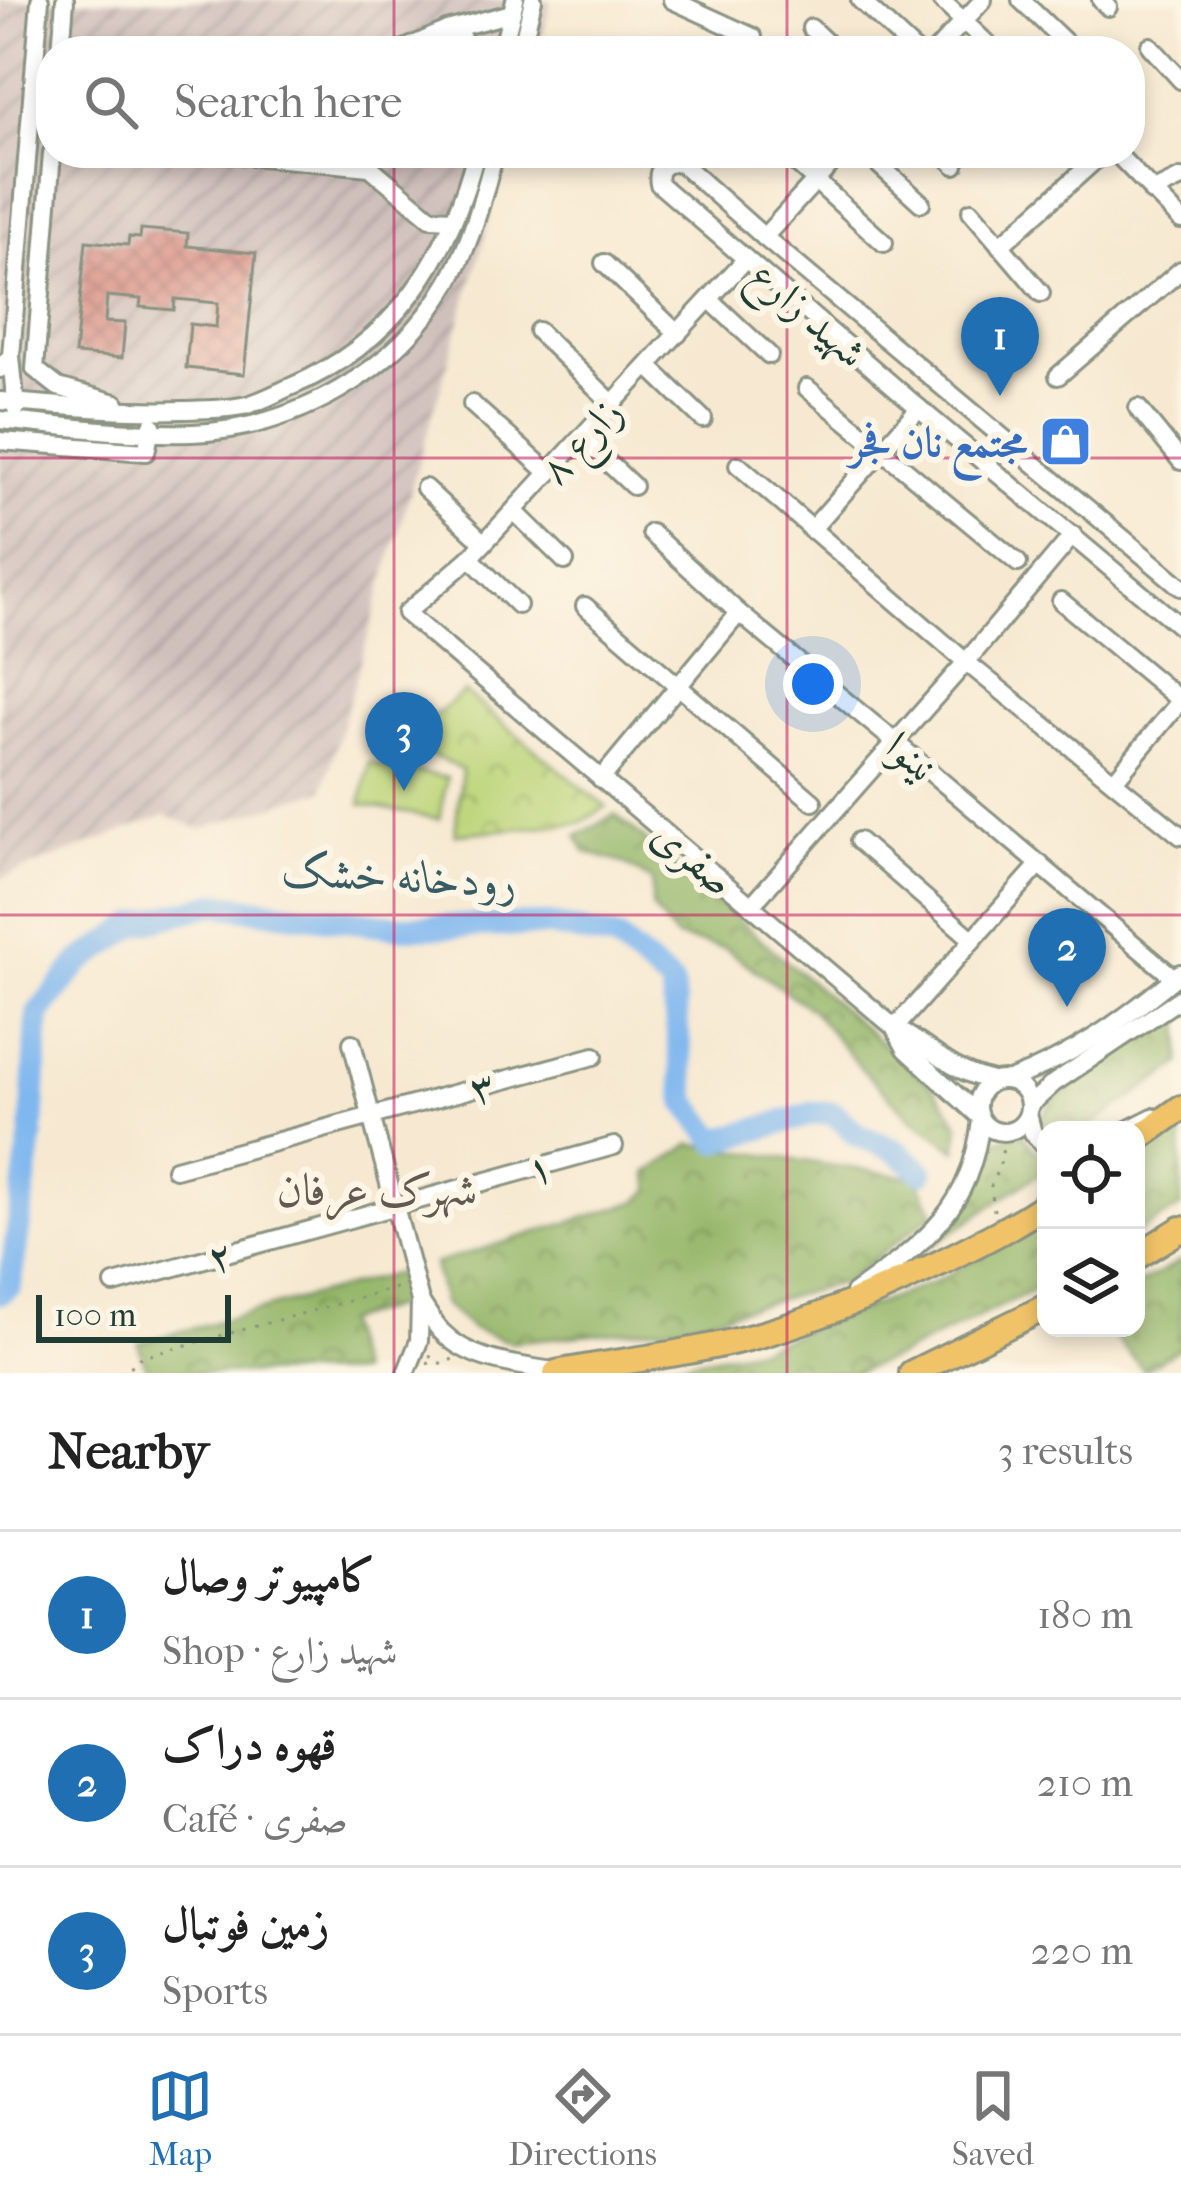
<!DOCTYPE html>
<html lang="en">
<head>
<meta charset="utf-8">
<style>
	:root { --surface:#fff; --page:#f6f6f6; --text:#222; --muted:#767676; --line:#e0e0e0; --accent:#1f6fb2 }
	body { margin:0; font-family:"IM FELL French Canon",Amiri,serif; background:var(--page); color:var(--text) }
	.controls { position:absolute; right:36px; bottom:36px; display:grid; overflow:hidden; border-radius:24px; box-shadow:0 6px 18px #0003 }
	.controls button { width:108px; height:108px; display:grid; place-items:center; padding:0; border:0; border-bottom:3px solid var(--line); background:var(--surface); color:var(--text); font:60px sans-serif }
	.scale { position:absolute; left:36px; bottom:30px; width:195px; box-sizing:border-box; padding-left:12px; border:6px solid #1f3d34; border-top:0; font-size:33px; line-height:42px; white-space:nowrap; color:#1f3d34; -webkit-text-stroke:9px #fcf5e5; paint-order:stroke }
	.you { position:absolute; left:813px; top:684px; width:42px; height:42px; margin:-30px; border:9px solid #fff; border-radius:50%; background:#1a73e8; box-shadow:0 0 0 18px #1a73e833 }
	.badge { display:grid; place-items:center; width:78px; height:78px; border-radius:50%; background:var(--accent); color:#fff; font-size:39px; font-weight:700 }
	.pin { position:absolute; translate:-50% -99px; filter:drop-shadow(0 3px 6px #0008) }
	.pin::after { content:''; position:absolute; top:63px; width:42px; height:36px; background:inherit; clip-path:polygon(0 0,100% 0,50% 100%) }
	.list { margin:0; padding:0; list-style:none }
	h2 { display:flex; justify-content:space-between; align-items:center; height:156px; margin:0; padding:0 48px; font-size:51px }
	h2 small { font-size:39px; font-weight:400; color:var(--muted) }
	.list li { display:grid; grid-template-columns:78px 1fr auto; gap:36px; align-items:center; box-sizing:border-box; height:168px; padding:0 48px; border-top:3px solid var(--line) }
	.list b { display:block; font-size:45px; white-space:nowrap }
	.list p { margin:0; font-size:39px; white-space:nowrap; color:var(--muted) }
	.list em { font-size:39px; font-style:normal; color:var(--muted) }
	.icon { flex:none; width:66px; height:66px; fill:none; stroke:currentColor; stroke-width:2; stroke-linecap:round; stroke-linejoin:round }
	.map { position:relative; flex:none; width:1181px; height:1373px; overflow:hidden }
	.search { position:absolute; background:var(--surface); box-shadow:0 6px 18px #0003; left:36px; right:36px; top:36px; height:132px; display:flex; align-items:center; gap:30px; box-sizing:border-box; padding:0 42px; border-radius:48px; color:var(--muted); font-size:45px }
	.sheet { height:660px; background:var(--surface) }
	nav { display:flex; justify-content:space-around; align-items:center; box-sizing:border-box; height:168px; border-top:3px solid var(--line); background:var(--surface); font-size:33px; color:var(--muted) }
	nav a { display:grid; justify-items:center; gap:6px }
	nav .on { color:var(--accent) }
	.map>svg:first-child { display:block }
	.industrial { fill:url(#industrial-furrows) }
	.grass { fill:#bed67b; stroke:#6e8a58; stroke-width:3 }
	.forest { fill:url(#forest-crowns); stroke:#5a7a50; stroke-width:3 }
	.park { fill:url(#park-crowns); stroke:#6e8a58; stroke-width:3 }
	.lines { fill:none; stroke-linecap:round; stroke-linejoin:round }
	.river { stroke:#7fb7ef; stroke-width:24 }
	.building { fill:url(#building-cross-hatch) }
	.minor-casing { stroke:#8b9382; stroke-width:22 }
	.highway-casing { stroke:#8b9382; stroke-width:30 }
	.path { stroke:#8b9382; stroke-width:3; stroke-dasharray:3 9; stroke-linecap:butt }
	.minor { stroke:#fff; stroke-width:16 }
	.highway { stroke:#f1c369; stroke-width:24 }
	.grid { fill:none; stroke:#c2185b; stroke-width:3; stroke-opacity:0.55 }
	.labels { text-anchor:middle; stroke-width:12; stroke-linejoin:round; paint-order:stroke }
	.street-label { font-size:42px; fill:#1f3d34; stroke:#fcf5e5 }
	.shop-label { font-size:42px; font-weight:bold; fill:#366cbe; stroke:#fcf5e5; text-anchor:end }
	.water-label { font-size:45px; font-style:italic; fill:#375c63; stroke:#fcf5e5 }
	.neighbourhood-label { font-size:45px; fill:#605a50; stroke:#fcf5e5 }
</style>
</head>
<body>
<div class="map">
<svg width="1181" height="1373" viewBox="0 0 1181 1373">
	<defs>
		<pattern id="industrial-furrows" width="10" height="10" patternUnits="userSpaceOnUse" patternTransform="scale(3)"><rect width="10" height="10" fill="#d0c0bc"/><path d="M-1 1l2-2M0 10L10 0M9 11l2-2" fill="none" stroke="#a89d9a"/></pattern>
		<pattern id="forest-crowns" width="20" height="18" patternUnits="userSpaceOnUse" patternTransform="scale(3)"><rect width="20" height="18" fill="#96b76b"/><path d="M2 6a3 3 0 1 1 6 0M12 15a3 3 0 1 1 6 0" fill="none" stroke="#7a9659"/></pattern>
		<pattern id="park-crowns" width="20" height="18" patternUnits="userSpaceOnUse" patternTransform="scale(3)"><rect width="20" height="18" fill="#bed67b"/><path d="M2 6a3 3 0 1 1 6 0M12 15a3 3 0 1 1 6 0" fill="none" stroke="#9aaf66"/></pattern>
		<pattern id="building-cross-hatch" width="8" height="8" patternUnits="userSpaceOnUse" patternTransform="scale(3)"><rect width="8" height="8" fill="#da9085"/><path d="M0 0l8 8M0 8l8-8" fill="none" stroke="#b0776e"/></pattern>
	</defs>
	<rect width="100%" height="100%" fill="#fcf5e5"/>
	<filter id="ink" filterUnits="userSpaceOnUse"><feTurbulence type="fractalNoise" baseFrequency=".00833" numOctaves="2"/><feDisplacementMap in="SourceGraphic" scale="24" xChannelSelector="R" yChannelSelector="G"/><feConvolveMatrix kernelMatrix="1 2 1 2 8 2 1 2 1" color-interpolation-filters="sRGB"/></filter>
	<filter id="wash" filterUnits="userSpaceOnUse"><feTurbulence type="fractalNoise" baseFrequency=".004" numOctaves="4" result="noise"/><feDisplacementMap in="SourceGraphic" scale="48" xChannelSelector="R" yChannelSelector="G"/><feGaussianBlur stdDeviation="2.7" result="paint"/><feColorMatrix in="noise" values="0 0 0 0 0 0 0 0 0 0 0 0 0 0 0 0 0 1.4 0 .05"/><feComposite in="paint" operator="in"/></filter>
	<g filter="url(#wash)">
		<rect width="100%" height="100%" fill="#f7e9d1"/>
		<path class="industrial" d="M0 0H551L539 51H51V153H509L323 790 201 829 165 815 0 879Z"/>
		<path class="grass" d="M369 763 447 778 439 819 361 804Z"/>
		<g class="forest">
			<path d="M615 814 935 1089 959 1123 957 1150 910 1117 860 1067 813 1011 725 948 676 938 652 908V881L623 863 585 852 577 836Z"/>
			<path d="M1181 1012V1064L1085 1130H1047L1043 1114 1059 1095Z"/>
			<path d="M1181 1130V1207L1136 1233V1160Z"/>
			<path d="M1022 1133 1034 1149 1046 1154V1169L925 1250 975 1198 990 1143Z"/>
			<path d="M691 1144 917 1178 934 1213 845 1282 681 1325 510 1342 472 1329 443 1304 434 1264 639 1201 651 1189 648 1173Z"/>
			<path d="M1046 1220V1284L896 1357 853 1373H624L759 1348 932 1283Z"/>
			<path d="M1181 1261V1347L1144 1370 1106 1328H1136V1286Z"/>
			<path d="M397 1273 408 1303 343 1322 358 1373H148L138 1343Z"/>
		</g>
		<path class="park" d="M464 692 606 807 580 823 455 834 462 770 403 741Z"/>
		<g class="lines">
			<path class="river" d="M0 1293 10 1286 32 1133 38 1014 80 962 137 924 214 904 402 927 549 925 616 939 672 985 686 1102 717 1141 815 1113H833L858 1135 897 1151 922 1172"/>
		</g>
		<g id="blocks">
			<path class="building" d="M141 229 188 233 187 246 256 253 244 374 186 368 190 324 216 327 218 303 175 299 174 310 140 307 141 299 107 296 105 322 125 323 122 358 75 354 86 241 128 245 129 237 140 238Z"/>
		</g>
	</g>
	<g filter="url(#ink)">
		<use href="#blocks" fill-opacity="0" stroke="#8b9382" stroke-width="3"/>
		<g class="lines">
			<defs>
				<g id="minor">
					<path d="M672 0 753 37 740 51"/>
					<path d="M860 0 915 51"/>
					<path d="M941 0 995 51"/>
					<path d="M1021 0 1070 47"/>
					<path d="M1101 0 1108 7"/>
					<path d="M811 28 835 51"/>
					<path d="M447 30 461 37 471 51"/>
					<path d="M1150 46 1181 80"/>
					<path d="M61 51 65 0"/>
					<path d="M400 51 447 30 512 13"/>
					<path d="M502 51 515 0"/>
					<path d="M521 51 533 0"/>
					<path d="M936 51 983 0"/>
					<path d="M52 153 35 369 58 387 116 403"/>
					<path d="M218 153 370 167 431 218 453 219"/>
					<path d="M785 153 884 243"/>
					<path d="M866 153 921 203"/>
					<path d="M943 153 955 165"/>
					<path d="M1116 153 1181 220"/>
					<path d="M674 157 764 237 1181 587"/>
					<path d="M679 163C665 162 656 168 659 184L919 408 1181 627"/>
					<path d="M1152 192 1181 178"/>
					<path d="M971 211 1041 293"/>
					<path d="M764 237 841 153"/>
					<path d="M1000 246 1103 153"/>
					<path d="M746 259 470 558 406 613 895 1028C932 1047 950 1072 993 1081"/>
					<path d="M604 263 678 334"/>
					<path d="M710 300 769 355"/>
					<path d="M538 331 613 404"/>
					<path d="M11 356 16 409"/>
					<path d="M648 366 703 419"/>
					<path d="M0 369 11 356 40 0"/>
					<path d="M1058 376 1181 270"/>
					<path d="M807 388 1018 563"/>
					<path d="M0 401C61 406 122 412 183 410 204 409 227 410 247 405 262 401 276 393 290 387 394 344 448 260 476 153"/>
					<path d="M472 404 549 473"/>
					<path d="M1138 408 1181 461"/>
					<path d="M0 420C63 426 128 435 192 433 294 429 397 372 449 282 472 241 483 197 495 153"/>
					<path d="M582 438 633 486"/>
					<path d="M0 441 146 452 152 425"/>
					<path d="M738 465 966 662 1181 836"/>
					<path d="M425 488 484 543"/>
					<path d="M514 511 565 561"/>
					<path d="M811 530 919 408"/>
					<path d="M651 533 739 613 895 742 1174 978"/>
					<path d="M470 558 518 605"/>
					<path d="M1061 601 1181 701"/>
					<path d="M585 606 813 802"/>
					<path d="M601 779 739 613"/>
					<path d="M1114 781 1181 700"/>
					<path d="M859 841 972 939"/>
					<path d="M751 906 966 662 1073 535"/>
					<path d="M895 1028 1040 864"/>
					<path d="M895 1029 906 1049 978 1115"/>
					<path d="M352 1043 420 1301 419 1341 406 1373"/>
					<circle cx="1003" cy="1106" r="26"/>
					<path d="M1009 1080C1075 1056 1127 1017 1180 973"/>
					<path d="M1030 1105 1054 1083 1181 998"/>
					<path d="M1028 1114 1033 1133 1046 1147"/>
					<path d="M1127 1130 1153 1117"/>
					<path d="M175 1169 594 1056"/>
					<path d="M114 1284 614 1146"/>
					<path d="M854 1293C925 1242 970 1212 981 1120"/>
					<path d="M420 1301C427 1311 433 1323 442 1332 472 1363 520 1365 559 1372"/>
				</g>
				<g id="highway">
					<path d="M1136 1140 1181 1108"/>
					<path d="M1136 1257 1181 1229"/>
					<path d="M556 1373C625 1360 696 1353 763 1334 826 1316 883 1290 942 1262 977 1244 1013 1227 1046 1204"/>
					<path d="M912 1373 1046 1307"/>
				</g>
			</defs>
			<use href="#minor" class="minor-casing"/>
			<use href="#highway" class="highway-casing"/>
			<g class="path">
				<path d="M994 1211 991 1186 1001 1161 1005 1132"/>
				<path d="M429 1356 442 1364 453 1359"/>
				<path d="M428 1362 431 1373"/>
				<path d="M120 1373 136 1363 139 1358 403 1286"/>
			</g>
			<use href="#minor" class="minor"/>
			<use href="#highway" class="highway"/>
		</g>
	</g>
	<path class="grid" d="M394 0V51M787 0V51M394 153V1373M787 153V1373M0 458H1181M0 915H1181"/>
	<defs>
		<symbol id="shop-square" viewBox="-11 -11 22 22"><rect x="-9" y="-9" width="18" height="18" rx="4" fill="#3f7fe0" stroke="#fcf5e5"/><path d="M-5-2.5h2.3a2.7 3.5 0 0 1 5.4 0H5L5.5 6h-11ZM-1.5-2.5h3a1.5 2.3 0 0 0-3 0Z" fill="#fff"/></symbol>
	</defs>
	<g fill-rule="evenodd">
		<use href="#shop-square" x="1036" y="412" width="59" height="59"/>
	</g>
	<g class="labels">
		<g class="street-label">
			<text transform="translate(809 313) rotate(41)" y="15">شهید زارع</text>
			<text transform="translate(580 440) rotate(-47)" y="15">۸ زارع</text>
			<text transform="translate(912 756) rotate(40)" y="15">نینوا</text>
			<text transform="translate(694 857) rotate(40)" y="15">صفری</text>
			<text transform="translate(482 1086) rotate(-15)" y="15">۳</text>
			<text transform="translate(539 1167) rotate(-15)" y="15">۱</text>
			<text transform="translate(220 1255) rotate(-15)" y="15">۲</text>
		</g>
		<g class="shop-label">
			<text x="1027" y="456">مجتمع نان فجر</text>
		</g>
		<g class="water-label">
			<text transform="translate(400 875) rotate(3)" y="16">رودخانه خشک</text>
		</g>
		<g class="neighbourhood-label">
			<text x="377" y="1205">شهرک عرفان</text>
		</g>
	</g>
</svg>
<div class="controls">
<button><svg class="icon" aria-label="locate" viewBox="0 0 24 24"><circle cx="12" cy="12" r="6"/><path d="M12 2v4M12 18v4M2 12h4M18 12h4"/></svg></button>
<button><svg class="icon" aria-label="layers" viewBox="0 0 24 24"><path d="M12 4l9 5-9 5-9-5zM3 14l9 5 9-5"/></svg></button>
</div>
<div class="scale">100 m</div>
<div class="you"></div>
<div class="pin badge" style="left:1000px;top:396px">1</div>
<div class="pin badge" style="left:1067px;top:1007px">2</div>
<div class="pin badge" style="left:404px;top:791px">3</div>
<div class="search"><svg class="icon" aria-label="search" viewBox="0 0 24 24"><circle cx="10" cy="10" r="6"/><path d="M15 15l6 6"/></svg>Search here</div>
</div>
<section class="sheet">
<h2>Nearby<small>3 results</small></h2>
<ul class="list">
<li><span class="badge">1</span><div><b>کامپیوتر وصال</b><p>Shop · شهید زارع</p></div><em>180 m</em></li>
<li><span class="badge">2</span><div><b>قهوه دراک</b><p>Café · صفری</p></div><em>210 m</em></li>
<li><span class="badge">3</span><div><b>زمین فوتبال</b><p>Sports</p></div><em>220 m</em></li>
</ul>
</section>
<nav>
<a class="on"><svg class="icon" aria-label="map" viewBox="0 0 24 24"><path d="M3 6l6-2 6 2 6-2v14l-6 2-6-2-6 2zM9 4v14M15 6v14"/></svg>Map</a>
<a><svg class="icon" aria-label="directions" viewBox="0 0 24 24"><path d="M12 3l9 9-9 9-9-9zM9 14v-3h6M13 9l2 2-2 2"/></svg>Directions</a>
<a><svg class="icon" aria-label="saved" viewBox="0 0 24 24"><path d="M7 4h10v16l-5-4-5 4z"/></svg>Saved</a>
</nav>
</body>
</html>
